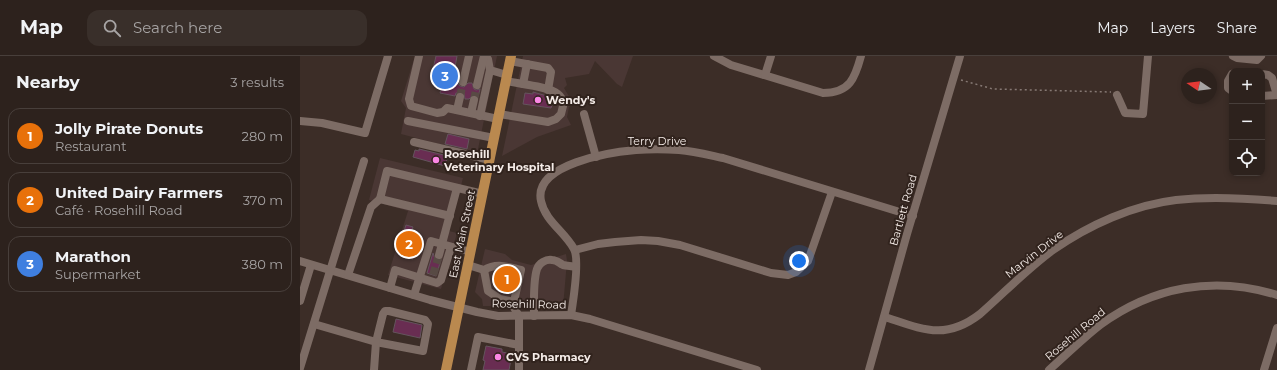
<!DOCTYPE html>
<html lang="en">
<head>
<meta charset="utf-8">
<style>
	:root { --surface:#2d221d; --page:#392f2a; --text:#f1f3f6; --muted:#a7a4a4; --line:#483f3b; --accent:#fb87e5 }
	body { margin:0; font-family:Montserrat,sans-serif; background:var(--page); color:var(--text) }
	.controls { position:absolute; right:12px; top:12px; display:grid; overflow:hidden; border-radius:8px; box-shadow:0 2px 6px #0003 }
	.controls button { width:36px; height:36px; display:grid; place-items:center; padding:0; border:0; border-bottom:1px solid var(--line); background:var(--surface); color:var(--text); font:20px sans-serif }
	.compass { position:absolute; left:881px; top:12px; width:36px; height:36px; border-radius:50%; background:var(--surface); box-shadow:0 2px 6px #0003; rotate:283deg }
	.you { position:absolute; left:499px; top:205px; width:14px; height:14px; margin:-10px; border:3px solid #fff; border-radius:50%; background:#1a73e8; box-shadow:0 0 0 6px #1a73e833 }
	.badge { display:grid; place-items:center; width:26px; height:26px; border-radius:50%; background:var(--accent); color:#fff; font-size:13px; font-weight:700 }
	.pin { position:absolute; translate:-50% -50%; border:2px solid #fff; box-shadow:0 1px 4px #0006 }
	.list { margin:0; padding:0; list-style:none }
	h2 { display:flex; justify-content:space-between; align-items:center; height:52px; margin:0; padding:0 16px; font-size:17px }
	h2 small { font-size:13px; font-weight:400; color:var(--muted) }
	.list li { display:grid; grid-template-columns:26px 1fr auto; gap:12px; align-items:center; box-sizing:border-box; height:56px; margin:0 8px 8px; padding:0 8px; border:1px solid var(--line); border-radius:12px }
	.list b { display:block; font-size:15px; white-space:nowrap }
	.list p { margin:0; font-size:13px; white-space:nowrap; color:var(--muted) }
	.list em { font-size:13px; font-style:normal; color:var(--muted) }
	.icon { flex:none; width:22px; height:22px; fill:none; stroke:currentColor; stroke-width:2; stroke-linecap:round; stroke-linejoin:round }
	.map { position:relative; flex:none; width:977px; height:314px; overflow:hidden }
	header { display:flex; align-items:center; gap:24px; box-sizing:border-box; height:56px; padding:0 20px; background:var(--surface); border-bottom:1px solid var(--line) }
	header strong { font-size:19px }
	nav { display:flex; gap:22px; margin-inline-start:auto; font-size:14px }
	.search { width:280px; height:36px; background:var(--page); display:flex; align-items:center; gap:10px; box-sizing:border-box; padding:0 14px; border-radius:12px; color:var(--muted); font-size:15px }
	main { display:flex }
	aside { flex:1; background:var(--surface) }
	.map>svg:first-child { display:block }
	.commercial { fill:#4a3734 }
	.building { fill:#692d52; stroke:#64545d }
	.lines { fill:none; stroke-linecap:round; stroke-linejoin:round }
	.minor-tunnel { stroke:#584a44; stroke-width:8; stroke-dasharray:8 4; stroke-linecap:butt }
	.path { stroke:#867974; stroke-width:1.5; stroke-dasharray:2 3; stroke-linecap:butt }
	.minor { stroke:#7d6c65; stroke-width:8 }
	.major { stroke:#ba894f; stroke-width:10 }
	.poi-dot { fill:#fb87e5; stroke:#31231d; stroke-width:1.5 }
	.labels { text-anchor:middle; stroke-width:4; stroke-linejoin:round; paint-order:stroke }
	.poi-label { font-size:11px; font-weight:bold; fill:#f5ece8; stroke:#31231d; text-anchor:start }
	.street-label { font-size:11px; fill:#f5ece8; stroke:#31231d }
</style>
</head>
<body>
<header>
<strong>Map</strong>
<div class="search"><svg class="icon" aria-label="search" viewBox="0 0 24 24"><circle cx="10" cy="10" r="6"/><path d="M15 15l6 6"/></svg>Search here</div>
<nav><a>Map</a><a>Layers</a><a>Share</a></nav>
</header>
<main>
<aside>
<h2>Nearby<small>3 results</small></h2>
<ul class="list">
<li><span class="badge" style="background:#e8710a">1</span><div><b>Jolly Pirate Donuts</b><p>Restaurant</p></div><em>280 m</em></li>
<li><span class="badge" style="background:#e8710a">2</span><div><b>United Dairy Farmers</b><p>Café · Rosehill Road</p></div><em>370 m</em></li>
<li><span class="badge" style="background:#3f7fe0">3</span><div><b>Marathon</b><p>Supermarket</p></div><em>380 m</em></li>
</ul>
</aside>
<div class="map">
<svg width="977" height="314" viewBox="0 0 977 314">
	<rect width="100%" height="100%" fill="#3c2d27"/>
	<g class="commercial">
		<path d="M115 0H197L177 98 101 78 106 52 101 45Z"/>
		<path d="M223 0H333L322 31 317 28 295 5 289 18 265 22 267 29 264 32 273 47 269 51 267 61 271 69 237 81 202 100Z"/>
		<path d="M80 102 163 122 149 175 157 177 141 233 88 219 108 155 69 144Z"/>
		<path d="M185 193 205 198 212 204 231 209 266 198 267 205 263 251 183 250 182 243 175 236Z"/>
	</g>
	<g class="building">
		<path d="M136 0H157L154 17 159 18 158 28 160 30 164 31 168 27H172L174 33 176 34 180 33 178 41 173 39 169 43H165L164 37 161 36 156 37 155 40 140 37 143 25 131 22Z"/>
		<path d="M233 36 254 42 251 52 223 48 225 37 233 38Z"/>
		<path d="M148 78 169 83 167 93 145 88Z"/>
		<path d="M119 93 148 100 145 110 113 101 115 94 119 95Z"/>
		<path d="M106 169 113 171 111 176 120 178 115 199H114L113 203 102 200 103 196 98 194Z"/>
		<path d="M133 197 135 203 141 204 136 220 127 217Z"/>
		<path d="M201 215 214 218 210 234 197 232Z"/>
		<path d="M96 263 122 269 120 282 93 276Z"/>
		<path d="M186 290 202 293V296L212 298 209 314H183L185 305 183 304Z"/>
	</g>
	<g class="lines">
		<g class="minor-tunnel">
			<path d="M160 41 163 26"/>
			<path d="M174 44 177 29"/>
			<path d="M133 219 139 199"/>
		</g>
		<path class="path" d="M661 24 693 33 811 36"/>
		<g class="minor">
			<path d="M119 0 109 43 111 50 137 57 143 56 147 52 198 63"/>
			<path d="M185 0 188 3 190 14 207 19"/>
			<path d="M414 0 431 9 523 37C550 37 555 22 561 0"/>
			<path d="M933 0 937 2 957 4 961 0"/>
			<path d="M210 5 248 12 251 16 248 34"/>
			<path d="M932 18 928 25V32L932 35"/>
			<path d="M962 18 968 19 972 22 977 39"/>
			<path d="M465 19 471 0"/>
			<path d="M163 26 169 0"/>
			<path d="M223 28 227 8"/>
			<path d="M177 29 184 0"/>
			<path d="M817 39 825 57 843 58 848 0"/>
			<path d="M962 40 977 39"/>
			<path d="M157 54 160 41"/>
			<path d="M171 57 174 44"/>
			<path d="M199 58 248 66 256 63 261 58 264 46C262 43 261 40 258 38 248 30 219 28 206 25"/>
			<path d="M284 58 296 101"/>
			<path d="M180 60 190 14"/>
			<path d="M0 65 22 67 65 77 88 0"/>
			<path d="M108 65 194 82"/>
			<path d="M114 86 190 104"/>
			<path d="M150 160 80 143 87 115 183 138"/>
			<path d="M275 194 298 188 315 186 341 184 358 185 380 189 471 217 488 219 496 216 508 205 532 136"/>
			<path d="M139 199 157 132"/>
			<path d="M0 205 130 244 177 256 198 260 271 259 290 263 457 314"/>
			<path d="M168 209 184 214C197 206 208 211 221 214L213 250 219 260V314"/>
			<path d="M184 214 188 235 200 243 214 246"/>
			<path d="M48 219 71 151 80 143"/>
			<path d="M90 232 95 214 137 227 141 224 151 191"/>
			<path d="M114 239 131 185 171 196"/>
			<path d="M0 245 11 209"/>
			<path d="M85 255H89L125 264 128 268 123 295 76 286 83 258Z"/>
			<path d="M271 259C273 246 280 204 274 193 265 176 245 165 241 145 233 108 311 96 336 94 349 93 365 93 379 94 394 95 409 99 423 102L613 160"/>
			<path d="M234 260C234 246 233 225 237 213 239 207 246 203 252 204 257 204 259 207 263 209 267 210 272 210 276 211"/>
			<path d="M585 261C622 273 645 285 680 258 704 237 727 213 753 194 789 169 833 149 876 144 910 140 944 142 977 145"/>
			<path d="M14 268 76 286 74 314"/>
			<path d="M0 312 64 105"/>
			<path d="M171 314 178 281 219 289"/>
			<path d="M569 314 607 178 660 0"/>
			<path d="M749 314C766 299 782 283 800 269 852 231 914 219 977 239"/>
			<path d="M964 314 977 272"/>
		</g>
		<path class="major" d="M146 314 211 0"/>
	</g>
	<g class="poi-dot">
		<circle cx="238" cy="44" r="4"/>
		<circle cx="136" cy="104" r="4"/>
		<circle cx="198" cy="301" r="4"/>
	</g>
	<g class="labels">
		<g class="poi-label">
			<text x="246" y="48">Wendy's</text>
			<text x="144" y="102">Rosehill<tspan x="144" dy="13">Veterinary Hospital</tspan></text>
			<text x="206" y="305">CVS Pharmacy</text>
		</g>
		<g class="street-label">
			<text x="357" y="89">Terry Drive</text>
			<text transform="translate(603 154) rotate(-74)" y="4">Bartlett Road</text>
			<text transform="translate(162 178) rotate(-78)" y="4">East Main Street</text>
			<text transform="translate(734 198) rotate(-38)" y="4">Marvin Drive</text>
			<text transform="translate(229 248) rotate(1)" y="4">Rosehill Road</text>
			<text transform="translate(775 278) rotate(-40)" y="4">Rosehill Road</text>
		</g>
	</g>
</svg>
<div class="controls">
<button>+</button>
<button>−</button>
<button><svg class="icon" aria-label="locate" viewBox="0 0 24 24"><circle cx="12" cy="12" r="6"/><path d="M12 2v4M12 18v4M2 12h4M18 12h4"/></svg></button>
</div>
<svg class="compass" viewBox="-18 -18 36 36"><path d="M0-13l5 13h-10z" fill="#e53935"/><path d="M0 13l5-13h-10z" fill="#a7a4a4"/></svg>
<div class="you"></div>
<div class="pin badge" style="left:207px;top:223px;background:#e8710a">1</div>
<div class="pin badge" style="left:109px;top:188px;background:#e8710a">2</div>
<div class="pin badge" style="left:145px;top:20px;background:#3f7fe0">3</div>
</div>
</main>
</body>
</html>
